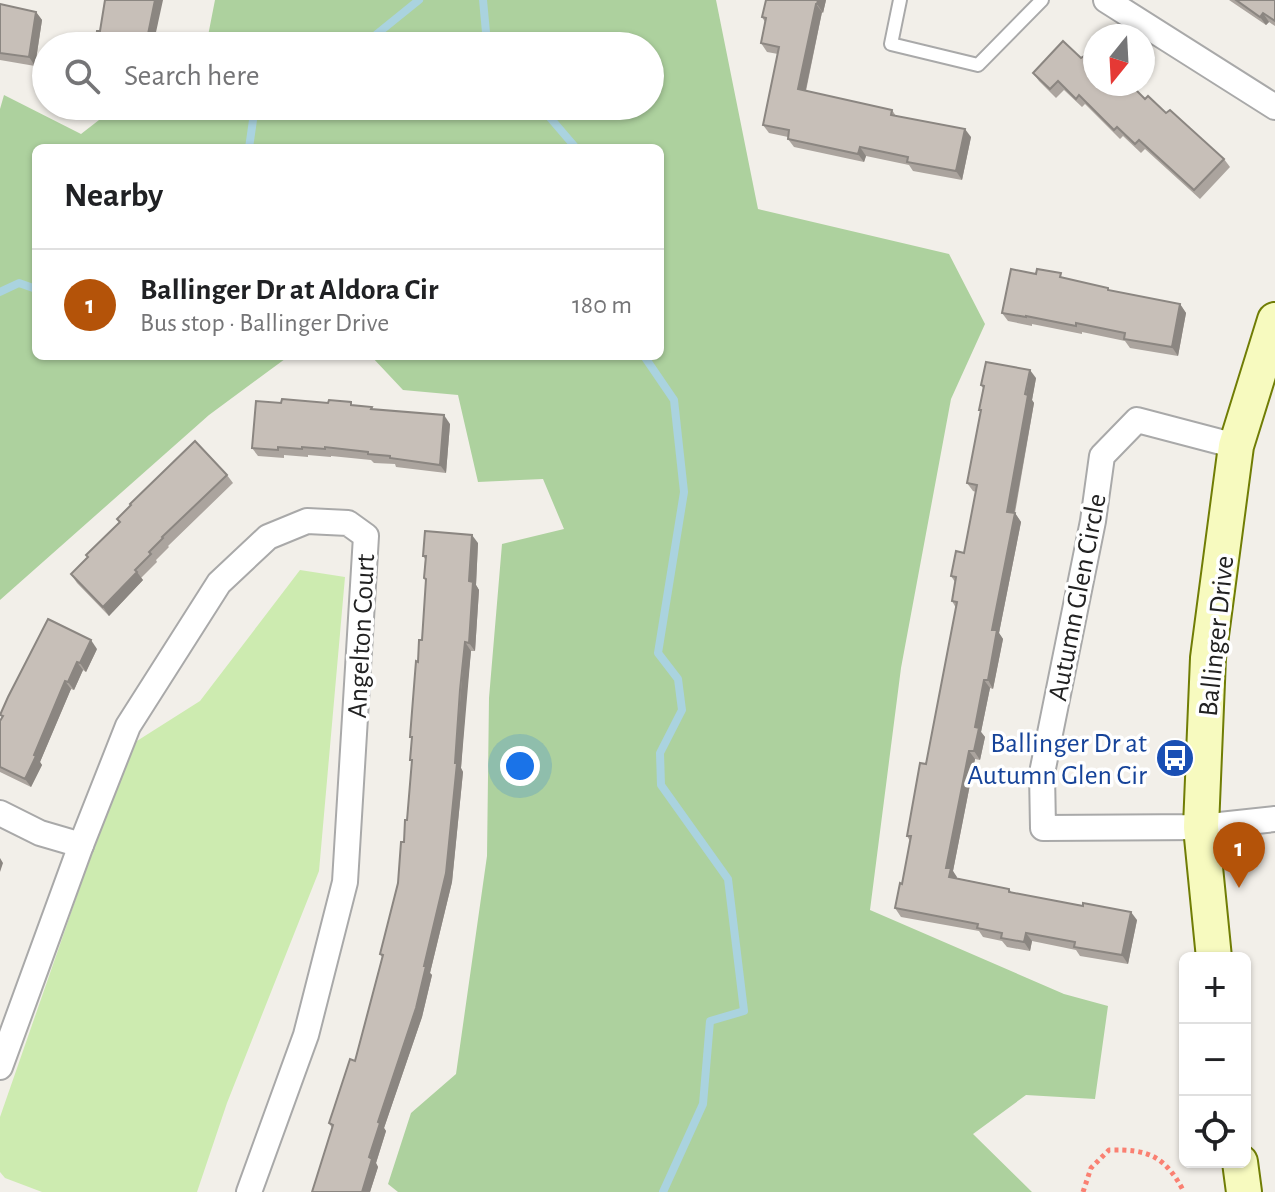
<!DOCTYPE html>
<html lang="en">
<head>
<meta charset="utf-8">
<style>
	:root { --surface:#fff; --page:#f2f2f2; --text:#202124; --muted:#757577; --line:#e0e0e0; --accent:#b45309 }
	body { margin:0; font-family:"Alegreya Sans",sans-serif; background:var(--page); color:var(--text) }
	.controls { position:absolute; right:24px; bottom:24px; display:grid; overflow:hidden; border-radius:12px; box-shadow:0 2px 6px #0004 }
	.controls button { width:72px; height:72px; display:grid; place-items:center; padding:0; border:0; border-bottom:2px solid var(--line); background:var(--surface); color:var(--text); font:40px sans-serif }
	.compass { position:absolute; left:1083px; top:24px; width:72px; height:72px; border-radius:50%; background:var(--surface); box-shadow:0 2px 6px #0004; rotate:198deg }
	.you { position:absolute; left:520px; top:766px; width:28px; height:28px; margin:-20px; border:6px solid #fff; border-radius:50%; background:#1a73e8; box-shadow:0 0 0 12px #1a73e833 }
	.badge { display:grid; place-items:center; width:52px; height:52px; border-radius:50%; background:var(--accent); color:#fff; font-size:26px; font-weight:700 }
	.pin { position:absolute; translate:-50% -66px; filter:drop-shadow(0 2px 4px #0008) }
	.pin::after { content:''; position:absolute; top:42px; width:28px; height:24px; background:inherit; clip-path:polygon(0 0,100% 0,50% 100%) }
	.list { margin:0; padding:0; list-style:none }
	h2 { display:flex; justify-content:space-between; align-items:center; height:104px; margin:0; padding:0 32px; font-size:34px }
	h2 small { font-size:26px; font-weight:400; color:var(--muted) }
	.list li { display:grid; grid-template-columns:52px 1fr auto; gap:24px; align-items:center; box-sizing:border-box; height:112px; padding:0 32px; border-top:2px solid var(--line) }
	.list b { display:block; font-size:30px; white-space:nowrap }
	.list p { margin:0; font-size:26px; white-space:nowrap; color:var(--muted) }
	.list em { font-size:26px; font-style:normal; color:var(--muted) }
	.icon { flex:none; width:44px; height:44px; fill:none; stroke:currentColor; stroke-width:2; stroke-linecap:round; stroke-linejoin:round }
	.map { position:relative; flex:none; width:1275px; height:1192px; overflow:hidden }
	.search { position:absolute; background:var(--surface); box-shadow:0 2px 6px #0004; left:32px; top:32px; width:632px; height:88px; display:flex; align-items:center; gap:20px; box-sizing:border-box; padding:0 28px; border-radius:44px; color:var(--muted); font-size:30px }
	.panel { position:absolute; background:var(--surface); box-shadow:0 2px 6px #0004; left:32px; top:144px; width:632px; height:216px; border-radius:12px }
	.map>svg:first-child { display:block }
	.grass { fill:#cdebb0 }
	.forest { fill:#add19e }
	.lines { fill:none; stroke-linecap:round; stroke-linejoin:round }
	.stream { stroke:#aad3df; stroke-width:8 }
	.lane-casing { stroke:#a9a9a9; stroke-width:16 }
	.street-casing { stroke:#a9a9a9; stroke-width:28 }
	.secondary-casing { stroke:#707d05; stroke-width:38 }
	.path { stroke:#fa8072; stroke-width:5; stroke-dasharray:4 4; stroke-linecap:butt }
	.lane { stroke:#fff; stroke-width:12 }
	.street { stroke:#fff; stroke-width:24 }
	.secondary { stroke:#f7fabf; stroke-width:34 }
	.wall { fill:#aba49e }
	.shaded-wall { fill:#8b8681 }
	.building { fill:#c7bfb8; stroke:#8b8681; stroke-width:2 }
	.labels { text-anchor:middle; stroke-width:7; stroke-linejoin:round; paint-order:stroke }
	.street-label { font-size:28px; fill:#222; stroke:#fff }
	.transit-label { font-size:28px; fill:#164399; stroke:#fff; text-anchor:end }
</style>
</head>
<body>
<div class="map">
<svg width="1275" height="1192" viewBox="0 0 1275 1192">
	<rect width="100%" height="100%" fill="#f2efe9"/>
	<path class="grass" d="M300 570 345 577 319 871 227 1103 197 1192H42L5 1178 0 1172V1117L129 746 200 701Z"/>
	<path class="forest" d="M215 0H716L758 209 949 254 985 324 951 399 901 668 870 910 1064 994 1108 1006 1095 1099 1026 1095 973 1134 1032 1192H398L388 1184 411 1113 456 1074 487 856 489 698 502 544 564 529 543 479 478 482 458 395 403 390 371 356H660V148H36V356H289L209 415 0 600V109L4 95 81 134 117 106H650V46H206Z"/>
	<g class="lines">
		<g class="stream">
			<path d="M483 0 487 43 489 46"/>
			<path d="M362 46 419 0"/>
			<path d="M540 106 576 148"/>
			<path d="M249 148 255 106"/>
			<path d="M0 292 19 283 36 289"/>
			<path d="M644 356 674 400 684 492 658 653 678 679 682 710 660 753 661 785 728 879 744 1011 710 1021 703 1104 663 1192"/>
		</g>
		<defs>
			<path id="lane" d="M900 0 891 44 978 65 1042 0"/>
			<g id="street">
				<path d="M1106 0 1275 107"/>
				<path d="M1236 446 1137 420 1102 456 1093 521 1042 773 1043 828 1201 827 1275 819"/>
				<path d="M0 813 40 833 81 845"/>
				<path d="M0 1067 81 845 128 726 219 583 268 537 307 521 348 523 366 536 345 882 306 1035 249 1192"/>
			</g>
			<g id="secondary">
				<path d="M1214 958 1201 827 1208 658 1236 446 1275 320"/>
				<path d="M1240 1162 1244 1192"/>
			</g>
		</defs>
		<use href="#lane" class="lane-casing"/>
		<use href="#street" class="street-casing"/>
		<use href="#secondary" class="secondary-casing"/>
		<path class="path" d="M1083 1192 1091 1168 1109 1150C1149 1149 1165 1156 1184 1192"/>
		<use href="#lane" class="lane"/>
		<use href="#street" class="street"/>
		<use href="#secondary" class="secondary"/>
	</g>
	<g class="wall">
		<path d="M766 0H826L823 13 822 12 806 91 892 110 896 116 971 137 962 180 913 171 909 165 866 156 864 162 794 147 788 139V137L769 133 763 125 778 54 767 52 761 43 765 22 762 17Z"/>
		<path d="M1229 0H1275V26L1269 22 1266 25Z"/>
		<path d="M0 4 36 12 42 20 35 66 0 60Z"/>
		<path d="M1033 73 1095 84 1145 99 1166 113 1224 159 1230 167 1200 199 1145 149 1141 153 1123 136 1120 139 1085 104 1082 107 1064 90 1056 98 1039 81Z"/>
		<path d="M1036 274 1064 278 1110 291 1180 304 1186 313 1178 356 1130 348 1125 341 1082 332V334L1032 324V326L1008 321 1002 313Z"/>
		<path d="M1036 378 1032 400 1034 403 1015 513 1021 522 999 633 1003 639 993 689 990 688 981 732 985 737 980 760 975 759 953 871 956 878 1009 889 1012 893 1137 920 1128 964 1080 956 1076 950 1032 941 1030 951 1007 947 1002 941 983 937 979 931 901 917 895 908 902 884 910 841 907 836 926 764 956 608 952 601 955 582 951 576 964 553 976 492 973 491 967 483 981 412 979 410 983 388 981 385Z"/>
		<path d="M281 403 353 405 450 424 446 473 396 467 395 464 374 463 371 460 331 456V457L308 455V457L284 455V458L258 456 252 448Z"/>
		<path d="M227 475 233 483 168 546 169 547 156 560 157 562 141 578 143 580 109 616 77 583 71 574 120 523 117 519Z"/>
		<path d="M478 543 476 585 479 590 475 651H471L466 698 461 768 463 772 452 882 430 973 432 975 422 1017 384 1128 386 1131 376 1163 378 1167 370 1192H312L332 1128 329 1123 355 1061 382 957 380 954 398 883 407 820 412 762 410 760 412 739 410 737 418 662 422 640 426 581 424 578 425 559 423 556Z"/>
		<path d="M97 649 86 672 83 670 74 690 71 689 40 762 42 765 31 787 0 772V721L2 717 0 715Z"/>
	</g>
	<g class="shaded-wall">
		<path d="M155 0H163L153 46 147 39Z"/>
		<path d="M818 0H826L823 13 817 4Z"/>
		<path d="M816 4 822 12 804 98 798 89Z"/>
		<path d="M36 12 42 20 35 66 29 57Z"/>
		<path d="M1263 13 1269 22 1266 25 1260 17Z"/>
		<path d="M145 38 150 46H144Z"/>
		<path d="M965 129 971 137 962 180 956 171Z"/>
		<path d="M860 147 866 156 864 162 858 154Z"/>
		<path d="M1180 304 1186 313 1178 356 1172 347Z"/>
		<path d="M1030 370 1036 378 1032 400 1034 403 1013 520 1007 512Z"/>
		<path d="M444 415 450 424 446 473 440 465Z"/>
		<path d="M1015 513 1021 522 999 633 1003 639 993 689 988 680 992 630Z"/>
		<path d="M472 535 478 543 476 585 479 590 475 651 469 643V581Z"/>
		<path d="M137 572 143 580 109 616 103 607Z"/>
		<path d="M91 640 97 649 86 672 80 663Z"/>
		<path d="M465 642 471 651 461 768 463 772 452 882 430 973 432 975 422 1017 384 1128 386 1131 376 1163 378 1167 370 1192H362L378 1122 424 966 455 763Z"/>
		<path d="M77 662 83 670 74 690 68 682Z"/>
		<path d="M984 680 990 688 981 732 985 737 980 760 974 751 975 727Z"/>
		<path d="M65 681 71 689 40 762 42 765 31 787 25 779 34 755Z"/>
		<path d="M969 751 975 759 953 871 957 877 955 885 949 877 946 868Z"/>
		<path d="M0 858 3 863 0 872Z"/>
		<path d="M1131 912 1137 920 1128 964 1122 955Z"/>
		<path d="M1026 933 1032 941 1030 951 1024 942Z"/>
	</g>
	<g class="building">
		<path d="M105 0H155L147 39 145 38 144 46H95L97 31H100Z"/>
		<path d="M766 0H818L817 4H816L798 89 892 110 891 115 965 129 956 171 907 162 908 157 860 147 858 154 788 139 789 130 763 125 779 47 761 43 766 18 762 17Z"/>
		<path d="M1236 0H1275V21L1263 13 1260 17Z"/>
		<path d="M0 4 36 12 29 57 0 53Z"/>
		<path d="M1063 41 1081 58 1084 56 1095 66V84H1121L1123 86 1125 84H1130L1145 99 1148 96 1166 113 1170 110 1224 159 1194 190 1139 140 1135 144 1117 127 1114 130 1079 95 1076 99 1058 81 1050 89 1033 73Z"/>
		<path d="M1011 269 1036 274 1037 269 1061 273 1060 277 1108 288V290L1180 304 1172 347 1124 339 1125 333 1076 323V326L1026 316V317L1002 313Z"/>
		<path d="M986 362 1030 370 1025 394 1028 395 1007 512 1015 513 992 630H997L988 680H984L975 727 979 728 974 751H969L946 868H951L949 877 1009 889V892L1083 906V903L1131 912 1122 955 1074 947 1075 942 1026 933 1024 942 1001 938 1002 933 977 928 978 924 895 908 900 883 902 884 911 836H907L920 763 926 764 957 602 952 601 956 577 951 576 956 551 964 553 977 485 967 483 981 410H979L984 386 981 385Z"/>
		<path d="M282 399 328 403 329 400 351 402V405L372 407 371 409 444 415 440 465 390 458V456L368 454V452L325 447V449L302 447V449L278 447V450L252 448 256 401 281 403Z"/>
		<path d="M195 441 227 475 162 537 163 538 149 552 151 554 135 570 137 572 103 607 71 574 88 557 86 555 120 522 117 519 131 505 130 504Z"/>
		<path d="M425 531 472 535 469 581 473 582 469 643 465 642 460 690 455 763H457L446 873 424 966H426L416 1008 378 1122 380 1123 369 1157 372 1159 362 1192H312L333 1125 329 1123 334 1108 350 1059 355 1061 383 955 380 954 398 883 401 842H404L405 820H407L412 760H410L412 737H410L416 661 418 662 419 640H422L426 579 424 578 426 556H423Z"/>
		<path d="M48 619 91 640 80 663 77 662 68 682 65 681 34 755 36 756 25 779 0 767V721L3 716 0 715 8 697Z"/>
	</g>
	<defs>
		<symbol id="bus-disc" viewBox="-11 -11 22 22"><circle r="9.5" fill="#1a4fb4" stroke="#fff"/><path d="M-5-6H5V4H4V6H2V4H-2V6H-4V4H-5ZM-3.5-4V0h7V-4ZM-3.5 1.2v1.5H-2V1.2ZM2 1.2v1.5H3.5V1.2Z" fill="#fff"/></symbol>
	</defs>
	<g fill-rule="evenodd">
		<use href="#bus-disc" x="1153" y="736" width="44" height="44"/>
	</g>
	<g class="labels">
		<g class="street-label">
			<text transform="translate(1076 597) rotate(-79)" y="10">Autumn Glen Circle</text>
			<text transform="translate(360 636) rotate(-87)" y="10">Angelton Court</text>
			<text transform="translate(1215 636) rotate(-84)" y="10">Ballinger Drive</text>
		</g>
		<g class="transit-label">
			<text x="1147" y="752">Ballinger Dr at<tspan x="1147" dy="32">Autumn Glen Cir</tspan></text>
		</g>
	</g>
</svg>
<div class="controls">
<button>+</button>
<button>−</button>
<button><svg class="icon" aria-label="locate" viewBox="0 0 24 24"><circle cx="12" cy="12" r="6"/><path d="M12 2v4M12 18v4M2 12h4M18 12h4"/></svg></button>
</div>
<svg class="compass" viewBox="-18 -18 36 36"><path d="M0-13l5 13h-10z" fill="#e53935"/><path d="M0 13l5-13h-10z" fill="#757577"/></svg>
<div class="you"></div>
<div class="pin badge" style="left:1239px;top:888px">1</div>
<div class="search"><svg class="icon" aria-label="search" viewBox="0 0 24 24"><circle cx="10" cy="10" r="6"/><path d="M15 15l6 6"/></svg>Search here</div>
<section class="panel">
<h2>Nearby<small></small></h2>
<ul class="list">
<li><span class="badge">1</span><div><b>Ballinger Dr at Aldora Cir</b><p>Bus stop · Ballinger Drive</p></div><em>180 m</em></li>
</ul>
</section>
</div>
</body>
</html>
